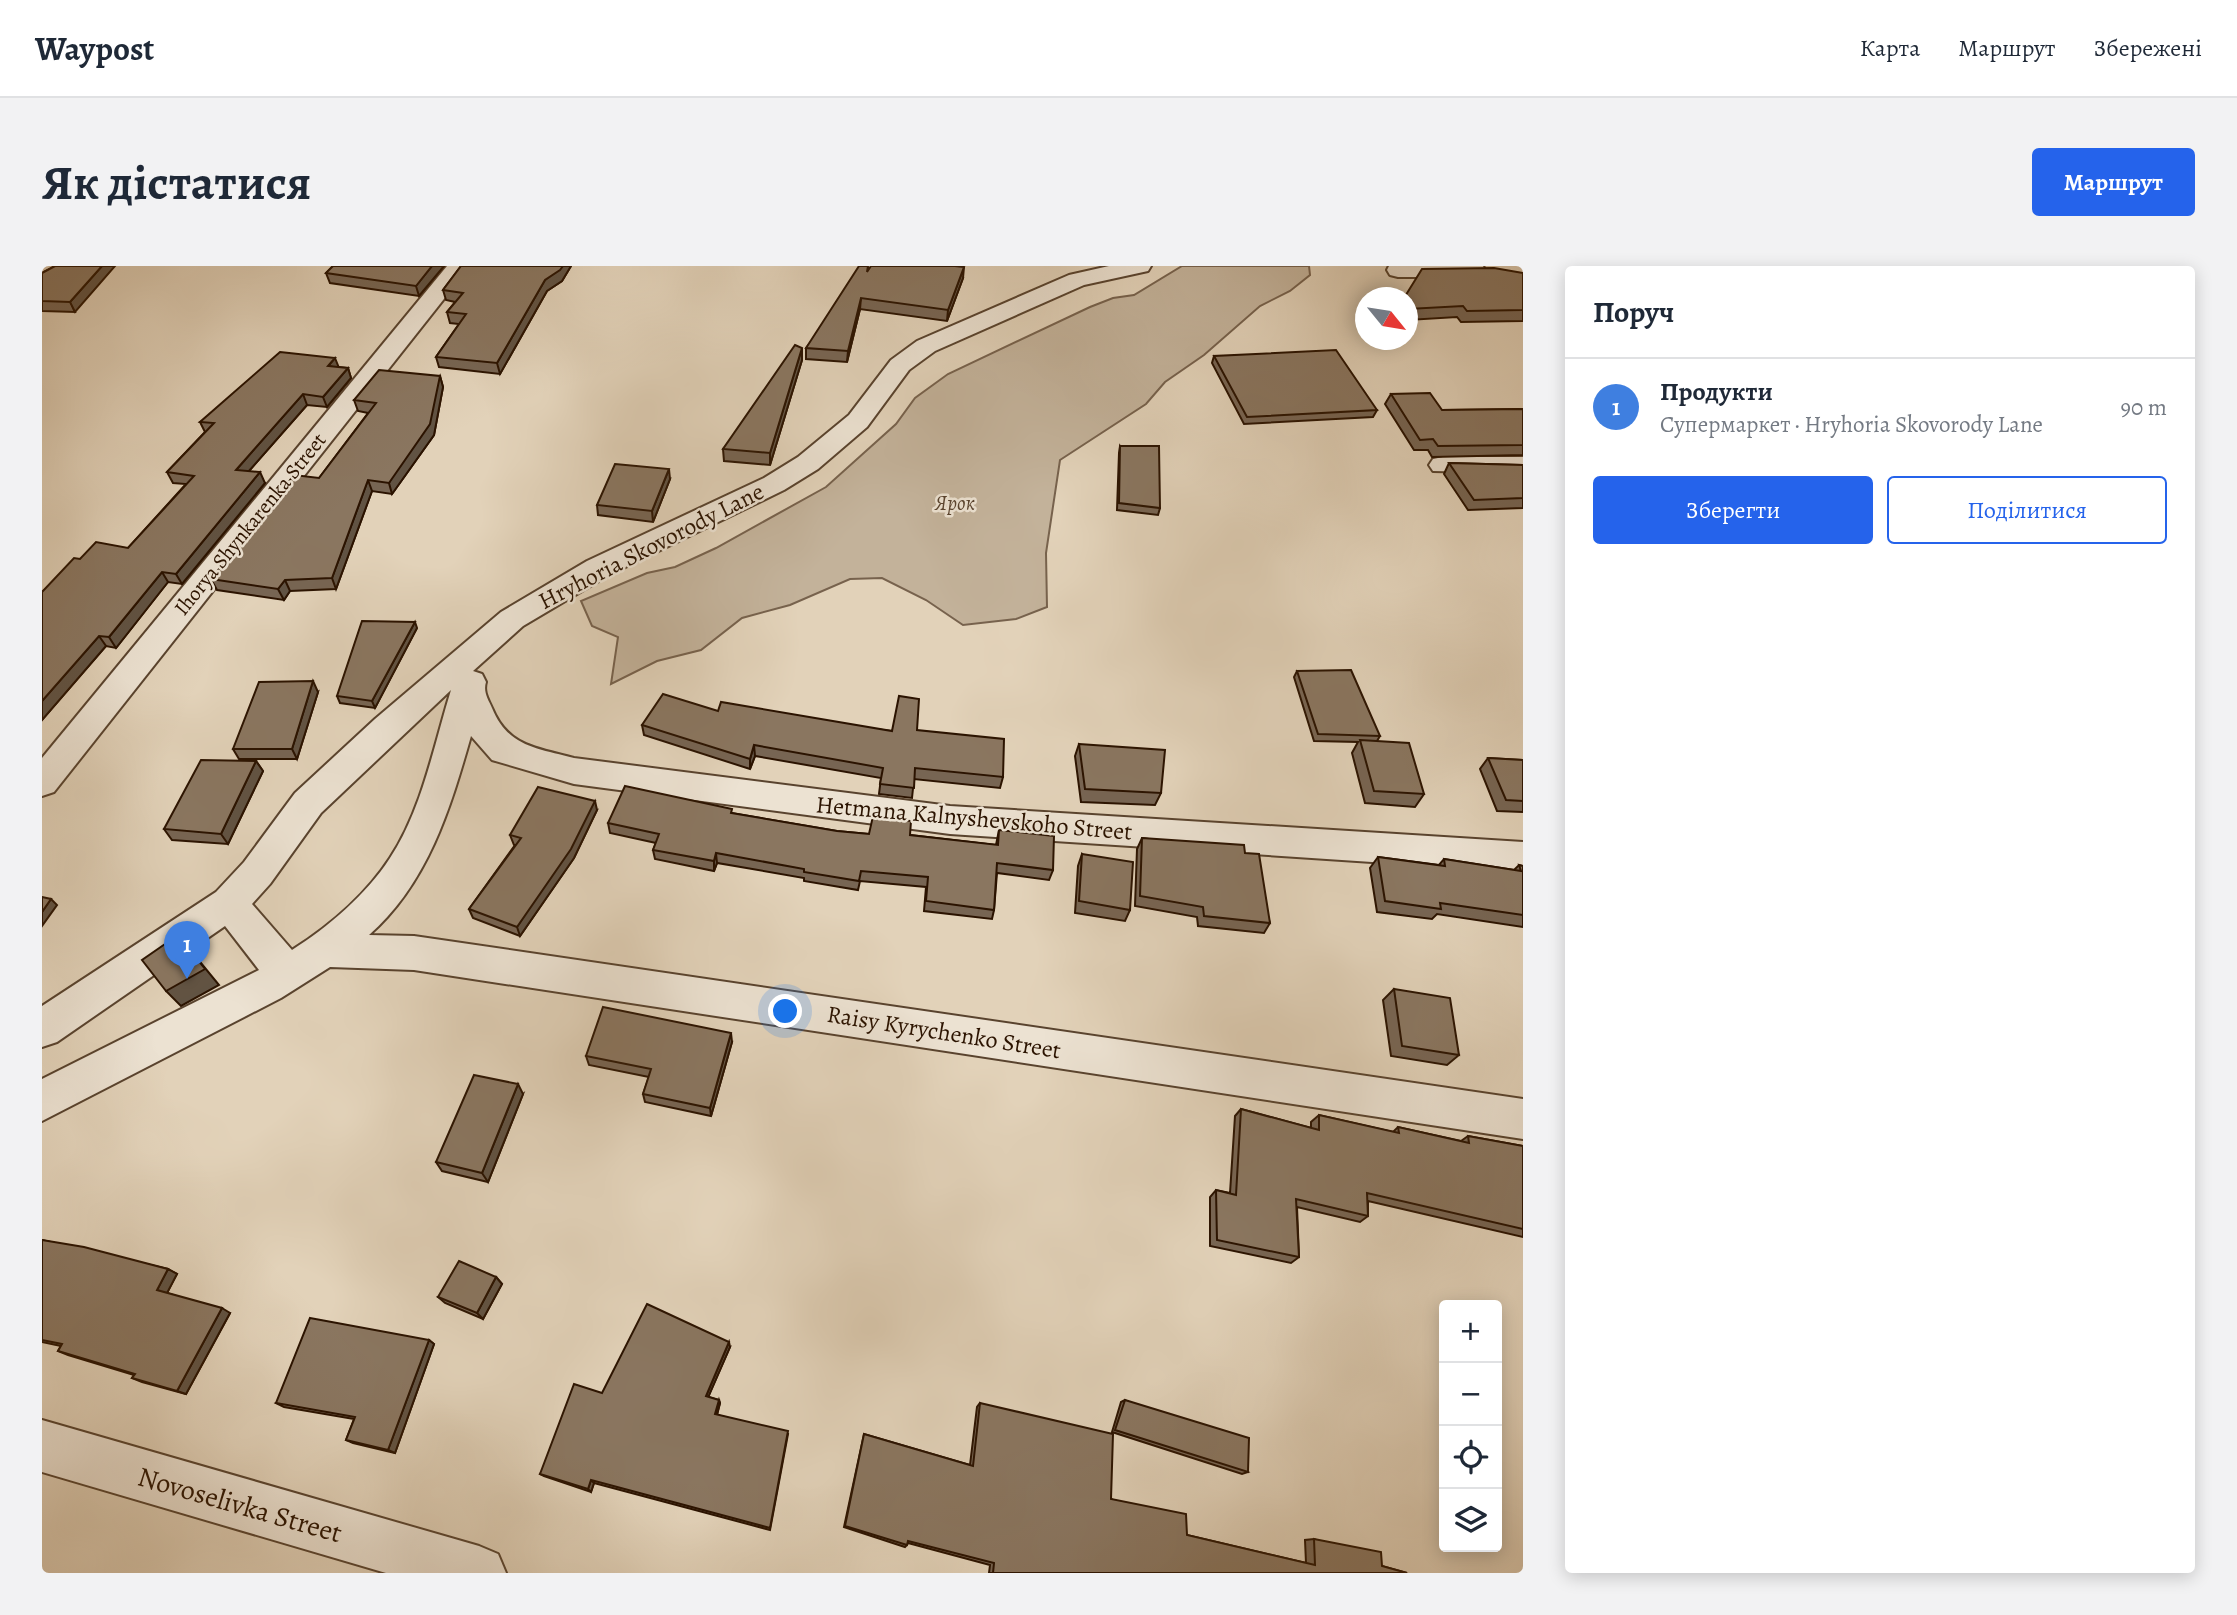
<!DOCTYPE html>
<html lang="uk">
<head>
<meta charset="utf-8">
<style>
	:root { --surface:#fff; --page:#f2f2f3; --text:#1f2937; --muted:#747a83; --line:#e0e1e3; --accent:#2563eb }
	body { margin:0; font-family:Alegreya,serif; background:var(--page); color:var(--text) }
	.controls { position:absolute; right:21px; bottom:21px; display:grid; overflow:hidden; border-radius:7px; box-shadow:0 4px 18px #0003 }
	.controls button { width:63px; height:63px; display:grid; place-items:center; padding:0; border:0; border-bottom:2px solid var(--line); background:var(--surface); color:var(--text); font:35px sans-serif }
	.compass { position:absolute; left:1313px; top:21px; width:63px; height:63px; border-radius:50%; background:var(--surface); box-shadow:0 4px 18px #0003; rotate:120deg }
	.you { position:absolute; left:744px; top:746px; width:24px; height:24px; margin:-18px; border:5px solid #fff; border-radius:50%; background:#1a73e8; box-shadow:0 0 0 10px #1a73e833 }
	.badge { display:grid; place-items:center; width:46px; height:46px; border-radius:50%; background:var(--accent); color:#fff; font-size:23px; font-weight:700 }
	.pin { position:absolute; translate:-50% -58px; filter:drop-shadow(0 2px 4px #0008) }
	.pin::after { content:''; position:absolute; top:37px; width:24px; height:21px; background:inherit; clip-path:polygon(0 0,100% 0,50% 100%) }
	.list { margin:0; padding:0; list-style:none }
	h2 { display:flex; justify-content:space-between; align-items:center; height:91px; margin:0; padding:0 28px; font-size:30px }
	h2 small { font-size:23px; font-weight:400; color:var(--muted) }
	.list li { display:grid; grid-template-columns:46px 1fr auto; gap:21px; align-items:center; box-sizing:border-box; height:98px; padding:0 28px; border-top:2px solid var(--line) }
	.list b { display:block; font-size:26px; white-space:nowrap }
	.list p { margin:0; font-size:23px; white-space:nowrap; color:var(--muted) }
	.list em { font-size:23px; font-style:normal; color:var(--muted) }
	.actions { display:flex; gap:14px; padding:21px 28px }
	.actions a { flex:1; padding:16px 0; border:2px solid var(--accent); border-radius:7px; text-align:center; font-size:24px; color:var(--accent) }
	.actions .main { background:var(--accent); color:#fff }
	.icon { flex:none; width:38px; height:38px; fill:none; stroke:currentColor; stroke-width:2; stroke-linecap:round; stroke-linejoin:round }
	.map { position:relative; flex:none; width:1481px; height:1307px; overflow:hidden; border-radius:7px }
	header { display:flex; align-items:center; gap:42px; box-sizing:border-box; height:98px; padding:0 35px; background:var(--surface); border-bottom:2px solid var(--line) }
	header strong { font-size:33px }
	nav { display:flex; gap:38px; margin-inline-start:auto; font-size:24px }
	.intro { display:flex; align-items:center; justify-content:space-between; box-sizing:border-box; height:168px; padding:0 42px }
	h1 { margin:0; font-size:49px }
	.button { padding:18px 32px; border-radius:7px; background:var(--accent); color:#fff; font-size:24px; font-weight:700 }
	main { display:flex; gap:42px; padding:0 42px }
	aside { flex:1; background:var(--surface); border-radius:7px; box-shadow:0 4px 18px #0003 }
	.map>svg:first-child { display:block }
	.green { fill:#c3b29a; stroke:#77624d; stroke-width:2 }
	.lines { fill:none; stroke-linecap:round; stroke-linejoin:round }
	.minor-casing { stroke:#59432e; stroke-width:4 }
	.minor { fill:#ece2d2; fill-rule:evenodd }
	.wall { fill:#776553; stroke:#2b1300; stroke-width:2 }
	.shaded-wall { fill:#615343; stroke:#2b1300; stroke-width:2 }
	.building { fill:#8a7660; stroke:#2b1300; stroke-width:2 }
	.labels { text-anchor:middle; stroke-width:5; stroke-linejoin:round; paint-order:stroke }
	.far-park-label { font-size:21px; font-style:italic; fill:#59432e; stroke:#ece2d2 }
	.far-street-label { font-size:21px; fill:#2b1300; stroke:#ece2d2 }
	.street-label { font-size:24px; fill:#2b1300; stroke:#ece2d2 }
	.near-street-label { font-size:28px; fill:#2b1300; stroke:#ece2d2 }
</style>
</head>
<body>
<header>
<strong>Waypost</strong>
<nav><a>Карта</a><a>Маршрут</a><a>Збережені</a></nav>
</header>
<div class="intro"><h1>Як дістатися</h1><a class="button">Маршрут</a></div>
<main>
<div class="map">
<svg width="1481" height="1307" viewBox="0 0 1481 1307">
	<rect width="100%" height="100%" fill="#e2d2b9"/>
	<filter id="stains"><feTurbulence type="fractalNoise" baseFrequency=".00286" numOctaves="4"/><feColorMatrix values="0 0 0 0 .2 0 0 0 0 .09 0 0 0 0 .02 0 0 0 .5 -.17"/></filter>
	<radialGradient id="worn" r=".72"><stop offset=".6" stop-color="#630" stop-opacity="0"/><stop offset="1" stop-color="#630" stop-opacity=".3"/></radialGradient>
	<path class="green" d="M1140 0H1267L1268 9 1248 25 1218 40 1162 89 1123 116 1104 138 1018 194 1004 287 1005 341 974 353 921 359 884 334 840 312 808 313 748 339 700 352 659 384 615 395 569 418 576 371 550 360 539 335 605 307 633 301 674 282 784 221 854 158 873 132 906 108 1048 41 1071 32 1092 29Z"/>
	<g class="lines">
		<defs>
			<g id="minor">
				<path d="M405 0H428L12 526 0 530V492Z"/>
				<path d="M1067 0H1109L1106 5 1042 19 893 85 867 104 825 161 776 203 742 224 567 309 481 360 431 405 440 408 444 416C441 426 446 433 450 442 466 481 495 482 532 492L908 540 1481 576V606L908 568 532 518 450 494 429 470C408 543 386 617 327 669L372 670 1481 833V873L372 704 288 701 239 732 0 855V813L217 704 183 660 15 776 0 781V740L174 626 202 596 253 527 333 453 459 346 545 295 722 212 756 191 807 149 849 94 875 75 1027 9ZM409 424C392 479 380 544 348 592 324 629 286 661 250 684L210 638 228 618 279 547Z"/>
				<path d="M1347 0H1441L1443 4 1432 11H1356L1348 9 1345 4Z"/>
				<path d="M1401 191H1481V207L1391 205 1387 199 1391 193Z"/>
				<path d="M0 1154 437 1280 456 1288 464 1307H344L0 1206Z"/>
			</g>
		</defs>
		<use href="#minor" class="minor-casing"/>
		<use href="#minor" class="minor"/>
	</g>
	<g class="wall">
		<path d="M13 0 33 46 0 45V7Z"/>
		<path d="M291 0H402L377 30 288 17 284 7Z"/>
		<path d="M419 0H529L520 15 505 25 458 108 397 101 394 91 417 58 408 57 405 46 413 36 404 34 401 24Z"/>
		<path d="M827 2 921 12 905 55 818 43 805 96 764 93V82Z"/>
		<path d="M1481 7V55L1419 56 1415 51 1366 54V32Z"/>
		<path d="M1172 90 1335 144 1331 151 1202 158 1170 97Z"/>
		<path d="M760 94 728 199 682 195 681 183Z"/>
		<path d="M296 101 306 102 309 112 285 141 265 139 207 205 223 217 140 318 126 316 74 382 64 380 0 454V326L38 293 86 282 144 218 131 217 125 206 163 166 158 156Z"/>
		<path d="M398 110 401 121 392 169 350 228 330 225 294 323 248 325 242 334 175 324 169 313 277 212 326 147 316 145 312 134Z"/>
		<path d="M1349 128 1400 144 1481 143V189L1390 191 1386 184H1372L1343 138Z"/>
		<path d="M1078 180 1118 242 1116 249 1075 244 1077 187Z"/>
		<path d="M1407 197 1481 199V242L1426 244 1402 208Z"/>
		<path d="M628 213 611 256 556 249 555 239Z"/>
		<path d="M375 362 333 442 298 437 295 430Z"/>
		<path d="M1255 405 1338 470 1335 475 1382 528 1373 541 1323 537 1310 487 1316 476 1272 475 1252 411Z"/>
		<path d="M276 426 255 493H197L191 483Z"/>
		<path d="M676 445 850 465 875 464 961 511 958 522 872 513 870 532 837 528 839 512 713 490 708 503 602 469 600 459Z"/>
		<path d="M1037 478 1119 527 1113 539 1039 536 1033 490Z"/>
		<path d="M1446 492 1481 494V546L1455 545 1438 503Z"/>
		<path d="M214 495 221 505 186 578 130 574 122 563Z"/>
		<path d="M555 544 532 592 478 670 431 652 427 643 473 579H472L468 569Z"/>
		<path d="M690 547 795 565 827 568 868 569 954 579 957 564 1011 604 1007 614 955 607 952 644 950 653 882 645 884 621 818 615 816 624 762 615V612L675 597 672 605 613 593 611 584 614 577 568 567 566 557Z"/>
		<path d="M1100 572 1203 587 1228 657 1222 667 1156 660 1155 651 1093 640 1095 583Z"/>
		<path d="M1040 588 1088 644 1083 655 1033 647 1036 600Z"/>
		<path d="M1336 591 1397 599 1402 593 1472 604 1477 599 1481 600V661L1395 648 1390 653 1335 646 1328 602Z"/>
		<path d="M1352 723 1417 789 1405 799 1349 790 1341 734Z"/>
		<path d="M690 776 669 850 603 836 601 828 607 811 547 799 544 790Z"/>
		<path d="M481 828 446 916 400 905 394 896Z"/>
		<path d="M1199 843 1269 862V856L1277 849 1351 866 1356 861 1419 875 1426 870 1481 880V971L1326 935V950L1318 956 1255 941 1257 991 1249 997 1168 980V931L1174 924 1188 927 1193 850Z"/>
		<path d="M0 974 126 1003 135 1008 125 1027 188 1047 144 1128 100 1116 90 1112 92 1109 26 1089 16 1085 19 1080 0 1076Z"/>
		<path d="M454 1011 460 1018 441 1053 403 1037 396 1031Z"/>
		<path d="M387 1074 392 1078 353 1187 311 1177 304 1174 312 1153 242 1141 234 1137Z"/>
		<path d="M688 1081 666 1131 677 1134 678 1137 675 1149 746 1168 728 1264 552 1217 549 1226 502 1210 498 1208 560 1127Z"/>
		<path d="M1083 1134 1206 1206 1200 1208 1070 1166 1079 1136Z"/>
		<path d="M938 1137 1069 1233 1145 1269 1264 1297 1263 1274 1272 1273 1340 1300 1365 1307H947L948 1299 866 1277 865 1279 863 1281 802 1261 822 1168 928 1199 935 1141Z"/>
	</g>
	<g class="shaded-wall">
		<path d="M60 0H73L33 46 28 36Z"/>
		<path d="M390 0H402L377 30 374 20Z"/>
		<path d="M521 0H529L520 15 505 25 458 108 455 97 503 14Z"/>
		<path d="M922 1 921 12 905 55 906 44Z"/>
		<path d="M819 32 818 43 805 96 806 85Z"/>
		<path d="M760 82V94L728 199V187Z"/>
		<path d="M293 92 297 102 286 100Z"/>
		<path d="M306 102 309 112 285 141 281 131Z"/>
		<path d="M398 110 401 121 392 169 350 228 347 217Z"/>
		<path d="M261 128 265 139 199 214 194 204Z"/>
		<path d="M627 203 628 213 611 256 610 245Z"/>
		<path d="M218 206 223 217 140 318 134 308Z"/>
		<path d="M326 214 330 225 294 323 290 312Z"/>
		<path d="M120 306 126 316 74 382 67 371Z"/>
		<path d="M243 314 248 325 242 334 236 323Z"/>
		<path d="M373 356 375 362 333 442 330 435Z"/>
		<path d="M57 370 64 380 0 454V435Z"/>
		<path d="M271 415 276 426 255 493 250 483Z"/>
		<path d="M712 479 713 490 708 503V493Z"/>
		<path d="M214 495 221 505 186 578 179 568Z"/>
		<path d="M553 535 555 544 532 592 478 670 475 661Z"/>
		<path d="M674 587 675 597 672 605V595Z"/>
		<path d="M9 633 15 639 0 660V646Z"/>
		<path d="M136 669 177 719 139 740 124 725Z"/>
		<path d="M689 767 690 776 669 850 668 842Z"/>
		<path d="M476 818 481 828 446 916 440 907Z"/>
		<path d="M126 1003 135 1008 124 1029 115 1024Z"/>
		<path d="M454 1011 460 1018 441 1053 435 1047Z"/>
		<path d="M180 1042 188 1047 144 1128 135 1125Z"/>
		<path d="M387 1074 392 1078 353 1187 346 1184Z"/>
		<path d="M687 1076 688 1081 665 1134 664 1130Z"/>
		<path d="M677 1134 678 1137 674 1152 673 1148Z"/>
		<path d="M549 1214 552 1217 549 1226 546 1223Z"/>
	</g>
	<g class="building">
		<path d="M13 0H60L28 36 0 35V7Z"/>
		<path d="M291 0H390L374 20 284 7Z"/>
		<path d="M419 0H521L518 4 503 14 455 97 394 91 424 48 405 46 421 27 401 24Z"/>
		<path d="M817 0H826L825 6 829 0H913L922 1 906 44 819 32 806 85 764 82Z"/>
		<path d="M1452 2 1481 7V44L1425 45 1421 40 1366 43V32H1362L1380 3Z"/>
		<path d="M753 79 760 82 728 187 681 183Z"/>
		<path d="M1294 84 1335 144 1205 151 1172 90Z"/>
		<path d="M238 86 293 92 286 100 306 102 281 131 261 128 194 204 218 206 134 308 120 306 67 371 57 370 0 435V326L32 292 38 293 54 276 86 282 152 210 125 206 172 157 158 156Z"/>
		<path d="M337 104 398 110 388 158 347 217 326 214 290 312 243 314 236 323 169 313 252 209 277 212 334 137 312 134Z"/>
		<path d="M1388 127 1400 144 1481 143V179L1396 180 1391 173 1378 174 1349 128Z"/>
		<path d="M1078 180H1117L1118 242 1077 237Z"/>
		<path d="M1407 197 1481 199V232L1432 234Z"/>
		<path d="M573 198 627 203 610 245 555 239Z"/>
		<path d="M320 355 373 356 330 435 295 430Z"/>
		<path d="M1309 404 1338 470 1276 468 1255 405Z"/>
		<path d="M271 415 250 483H191L217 416Z"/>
		<path d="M621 428 676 445 679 436 850 465 857 430 877 433 875 464 962 473 961 511 873 502 872 522 838 518 841 502 712 479 708 493 600 459Z"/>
		<path d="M1318 474 1367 477 1382 528 1332 525Z"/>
		<path d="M1037 478 1123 484 1119 527 1043 523Z"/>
		<path d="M1446 492 1481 494V535L1464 534Z"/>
		<path d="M159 494 214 495 179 568 122 563Z"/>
		<path d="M583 520 690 543 689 547 795 565 827 568 831 550 869 555 868 569 956 579 957 564 1012 570 1011 604 955 597 952 644 884 635 886 611 819 605 817 615 762 606V603L674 587 672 595 611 584 617 568 566 557Z"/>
		<path d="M496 521 553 535 529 583 475 661 427 643 479 572 468 569Z"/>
		<path d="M1100 572 1202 579 1203 587 1217 588 1228 657 1162 650 1161 641 1098 630Z"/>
		<path d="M1040 588 1091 596 1088 644 1037 635Z"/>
		<path d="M1336 591 1403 600 1402 593 1479 605 1477 599 1481 600V649L1398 637 1399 643 1343 635Z"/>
		<path d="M0 631 9 633 0 646Z"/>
		<path d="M136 669 163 703 124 725 100 694Z"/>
		<path d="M1352 723 1408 732 1417 789 1360 780Z"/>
		<path d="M561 741 689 767 668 842 601 828 609 803 544 790Z"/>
		<path d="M432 809 476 818 440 907 394 896Z"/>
		<path d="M1199 843 1277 864V849L1357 867 1356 861 1427 877 1426 870 1481 880V963L1325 927 1326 950 1254 933 1257 991 1175 974 1174 924 1194 929Z"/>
		<path d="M0 974 42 981 126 1003 115 1024 180 1042 135 1125 90 1112 93 1108 16 1085 20 1078 0 1074Z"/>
		<path d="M417 995 454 1011 435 1047 396 1031Z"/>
		<path d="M605 1038 687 1076 664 1130 677 1134 673 1148 746 1165 728 1262 549 1214 546 1223 498 1208 532 1118 560 1127Z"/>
		<path d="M268 1052 387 1074 346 1184 304 1174 313 1151 234 1137Z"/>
		<path d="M1083 1134 1207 1172 1206 1206 1073 1164Z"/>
		<path d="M938 1137 1071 1168 1069 1233 1144 1248 1145 1269 1273 1299 1272 1273 1339 1286 1340 1300 1365 1307H951L952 1297 866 1275 865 1279 803 1260 822 1168 931 1200Z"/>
	</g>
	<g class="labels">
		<g class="far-park-label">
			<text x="913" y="244">Ярок</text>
		</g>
		<g class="far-street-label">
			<text transform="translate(208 258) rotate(-51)" y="7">Ihorya Shynkarenka Street</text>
		</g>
		<g class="street-label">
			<text transform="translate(609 280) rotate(-27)" y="8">Hryhoria Skovorody Lane</text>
			<text transform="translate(932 552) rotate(5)" y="8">Hetmana Kalnyshevskoho Street</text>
			<text transform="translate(902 766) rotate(9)" y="8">Raisy Kyrychenko Street</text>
		</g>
		<g class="near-street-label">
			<text transform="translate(198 1238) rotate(16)" y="10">Novoselivka Street</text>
		</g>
	</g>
	<rect width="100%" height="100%" filter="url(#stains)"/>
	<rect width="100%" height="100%" fill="url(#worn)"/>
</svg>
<div class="controls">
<button>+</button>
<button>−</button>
<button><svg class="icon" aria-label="locate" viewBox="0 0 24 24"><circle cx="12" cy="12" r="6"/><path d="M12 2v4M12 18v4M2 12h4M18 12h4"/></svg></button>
<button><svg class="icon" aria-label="layers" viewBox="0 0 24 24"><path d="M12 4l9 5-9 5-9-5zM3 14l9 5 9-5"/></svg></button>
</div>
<svg class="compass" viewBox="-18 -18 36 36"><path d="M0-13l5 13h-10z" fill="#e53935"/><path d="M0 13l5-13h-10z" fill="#747a83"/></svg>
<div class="you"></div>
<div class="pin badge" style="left:145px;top:713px;background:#3f7fe0">1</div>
</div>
<aside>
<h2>Поруч<small></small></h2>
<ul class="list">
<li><span class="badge" style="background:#3f7fe0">1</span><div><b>Продукти</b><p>Супермаркет · Hryhoria Skovorody Lane</p></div><em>90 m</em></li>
</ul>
<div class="actions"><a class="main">Зберегти</a><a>Поділитися</a></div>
</aside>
</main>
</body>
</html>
